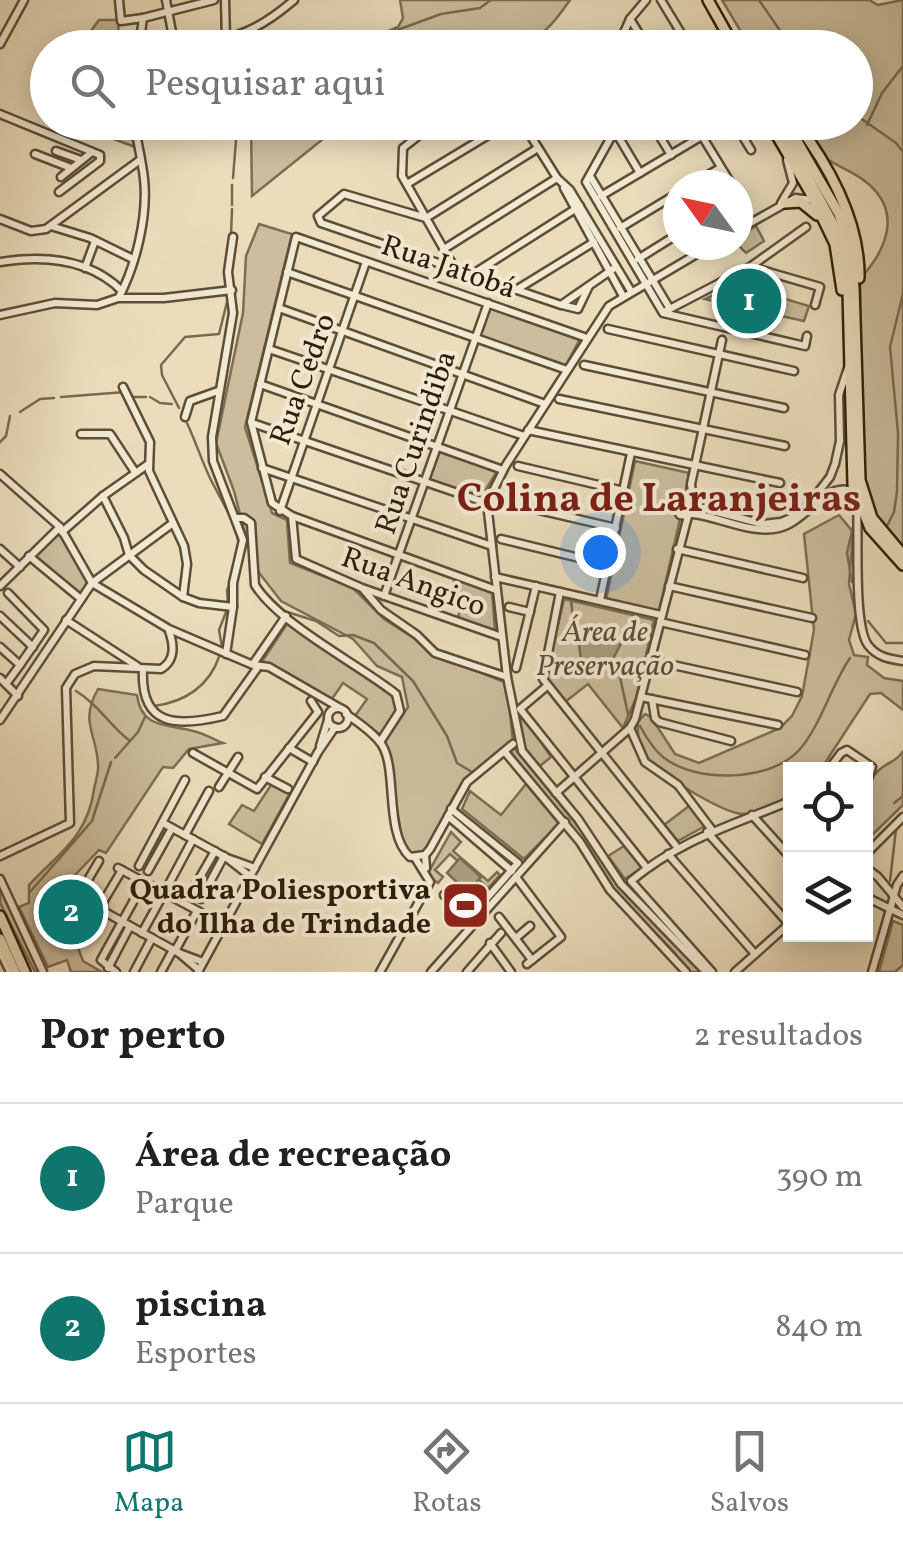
<!DOCTYPE html>
<html lang="pt">
<head>
<meta charset="utf-8">
<style>
	:root { --surface:#fff; --page:#f6f6f6; --text:#202124; --muted:#757577; --line:#e0e0e0; --accent:#0f766e }
	body { margin:0; font-family:Vollkorn,serif; background:var(--page); color:var(--text) }
	.controls { position:absolute; right:30px; bottom:30px; display:grid; overflow:hidden; border-radius:0px; box-shadow:0 5px 25px #0003 }
	.controls button { width:90px; height:90px; display:grid; place-items:center; padding:0; border:0; border-bottom:2px solid var(--line); background:var(--surface); color:var(--text); font:50px sans-serif }
	.compass { position:absolute; left:663px; top:170px; width:90px; height:90px; border-radius:50%; background:var(--surface); box-shadow:0 5px 25px #0003; rotate:303deg }
	.you { position:absolute; left:600px; top:552px; width:35px; height:35px; margin:-25px; border:8px solid #fff; border-radius:50%; background:#1a73e8; box-shadow:0 0 0 15px #1a73e833 }
	.badge { display:grid; place-items:center; width:65px; height:65px; border-radius:50%; background:var(--accent); color:#fff; font-size:32px; font-weight:700 }
	.pin { position:absolute; translate:-50% -50%; border:5px solid #fff; box-shadow:0 2px 10px #0006 }
	.list { margin:0; padding:0; list-style:none }
	h2 { display:flex; justify-content:space-between; align-items:center; height:130px; margin:0; padding:0 40px; font-size:42px }
	h2 small { font-size:32px; font-weight:400; color:var(--muted) }
	.list li { display:grid; grid-template-columns:65px 1fr auto; gap:30px; align-items:center; box-sizing:border-box; height:150px; padding:0 40px; border-top:2px solid var(--line) }
	.list b { display:block; font-size:38px; white-space:nowrap }
	.list p { margin:0; font-size:32px; white-space:nowrap; color:var(--muted) }
	.list em { font-size:32px; font-style:normal; color:var(--muted) }
	.icon { flex:none; width:55px; height:55px; fill:none; stroke:currentColor; stroke-width:2; stroke-linecap:round; stroke-linejoin:round }
	.map { position:relative; flex:none; width:903px; height:972px; overflow:hidden }
	.search { position:absolute; background:var(--surface); box-shadow:0 5px 25px #0003; left:30px; right:30px; top:30px; height:110px; display:flex; align-items:center; gap:25px; box-sizing:border-box; padding:0 35px; border-radius:55px; color:var(--muted); font-size:38px }
	.sheet { height:430px; background:var(--surface) }
	nav { display:flex; justify-content:space-around; align-items:center; box-sizing:border-box; height:140px; border-top:2px solid var(--line); background:var(--surface); font-size:28px; color:var(--muted) }
	nav a { display:grid; justify-items:center; gap:5px }
	nav .on { color:var(--accent) }
	.map>svg:first-child { display:block }
	.green { fill:#cbbd9d; stroke:#7c6e52; stroke-width:2.5 }
	.water { fill:#ab9c7f; stroke:#796a4f; stroke-width:2.5 }
	.lines { fill:none; stroke-linecap:round; stroke-linejoin:round }
	.stream { stroke:#796a4f; stroke-width:2.5 }
	.minor-casing { stroke:#5d4e35; stroke-width:11 }
	.major-casing { stroke:#2e1e08; stroke-width:14 }
	.minor { stroke:#f2e9d3; stroke-width:6 }
	.major { stroke:#ebddbc; stroke-width:9 }
	.labels { text-anchor:middle; stroke-width:8; stroke-linejoin:round; paint-order:stroke }
	.street-label { font-size:30px; fill:#2e1e08; stroke:#f2e9d3 }
	.park-label { font-size:30px; font-style:italic; fill:#5d4e35; stroke:#f2e9d3 }
	.poi-label { font-size:30px; font-weight:bold; fill:#2e1e08; stroke:#f2e9d3; text-anchor:end }
	.district-label { font-size:40px; font-weight:bold; fill:#7a1f14; stroke:#f2e9d3 }
</style>
</head>
<body>
<div class="map">
<svg width="903" height="972" viewBox="0 0 903 972">
	<rect width="100%" height="100%" fill="#ebddbc"/>
	<filter id="stains"><feTurbulence type="fractalNoise" baseFrequency=".002" numOctaves="4"/><feColorMatrix values="0 0 0 0 .2 0 0 0 0 .09 0 0 0 0 .02 0 0 0 .5 -.17"/></filter>
	<radialGradient id="worn" r=".72"><stop offset=".6" stop-color="#630" stop-opacity="0"/><stop offset="1" stop-color="#630" stop-opacity=".3"/></radialGradient>
	<g class="green">
		<path d="M400 0H570C560 14 549 31 532 39 494 55 394 48 350 47L398 27 403 18Z"/>
		<path d="M722 0H869L878 5 903 0V548C888 535 873 517 868 497 853 436 862 344 860 279 889 247 903 208 862 179 848 169 826 162 815 149 808 142 803 131 798 123L856 122V48L750 47Z"/>
		<path d="M99 20H119L117 47 78 48Z"/>
		<path d="M71 123H132L135 147Z"/>
		<path d="M254 123V122L343 123 252 196 251 125Z"/>
		<path d="M259 224 292 234 245 427 272 513 287 520 290 563 353 588 384 619 417 640 431 653 507 683 513 742C492 759 467 775 453 798 442 817 436 849 413 856L403 844 385 742 408 707 402 677 377 666 353 639 281 601 253 565 234 491 216 443 243 313 246 256Z"/>
		<path d="M756 226 764 241 746 253 738 245V237Z"/>
		<path d="M747 279 745 292 764 297 769 294 809 306 804 321 705 299Z"/>
		<path d="M490 307 580 339 565 367 480 336Z"/>
		<path d="M440 451 497 471 481 498 429 480Z"/>
		<path d="M635 461 689 473 685 494 675 499 672 511 680 519 659 611 606 600Z"/>
		<path d="M839 515 853 532 849 584 856 614 849 640 854 655 868 657 867 665 884 678 903 681V710L881 693 870 694 821 769H790V798C778 805 760 813 745 814 727 816 659 774 648 760 639 750 637 735 638 722L645 714 651 717 675 754 699 763 780 728 792 716 802 696 814 630 804 534Z"/>
		<path d="M59 533 86 575 87 582 82 593 77 594 36 556Z"/>
		<path d="M455 578 492 592 495 631 458 618 462 601 449 596Z"/>
		<path d="M564 599 654 620 636 698 623 728 588 684 565 702 546 677Z"/>
		<path d="M289 621 392 692 398 707 382 736 355 716 367 699 343 683 332 699 261 663Z"/>
		<path d="M98 689 137 695C141 729 168 724 193 731 203 733 213 739 223 743L189 749 173 768 163 767 106 853 99 850 57 894 83 961 102 972H71L67 960 48 967 19 907 29 903V885C59 853 88 836 94 789 95 782 99 773 98 765 97 733 79 723 98 689Z"/>
		<path d="M518 708 551 757 540 766 523 746Z"/>
		<path d="M514 748 590 841 625 894 701 972H688L674 952 616 893 587 846 510 751Z"/>
		<path d="M903 751V805L866 841C866 817 860 789 878 771 887 762 897 762 903 751Z"/>
		<path d="M526 784 559 824 524 859 462 809 470 791 501 815Z"/>
		<path d="M271 785 290 793 262 844 229 824 242 805 254 811Z"/>
		<path d="M689 806 705 826 678 841 664 825Z"/>
		<path d="M451 832 461 842 453 851 488 881 497 872 500 875 488 888 450 854 435 870 443 877 438 883 427 875Z"/>
		<path d="M624 846 643 867 625 879 608 856Z"/>
		<path d="M0 884 40 972H35L0 903Z"/>
		<path d="M893 921 903 925V965L895 972H879Z"/>
	</g>
	<g class="water">
		<path d="M596 635 624 638 610 664 581 660 579 644Z"/>
		<path d="M460 858 481 877 467 892 447 873Z"/>
	</g>
	<g class="lines">
		<g class="stream">
			<path d="M759 0 792 48"/>
			<path d="M348 48 441 14 480 8 491 0"/>
			<path d="M856 115 896 143 903 152"/>
			<path d="M205 122 206 125"/>
			<path d="M867 125 882 93 903 66"/>
			<path d="M215 127 237 128 244 122"/>
			<path d="M233 178 237 128"/>
			<path d="M232 185V205"/>
			<path d="M231 235 232 209"/>
			<path d="M61 397 125 392"/>
			<path d="M130 397H146"/>
			<path d="M150 397 160 403 172 404"/>
			<path d="M179 408 162 375 161 365 185 337 219 334 228 298"/>
			<path d="M20 412 40 399 54 398"/>
			<path d="M182 413C194 435 200 458 211 480 222 502 236 522 239 546"/>
			<path d="M0 442 6 436 10 416"/>
			<path d="M245 515 255 522 257 561"/>
			<path d="M887 526 894 512 897 491 898 433 890 347 903 294"/>
			<path d="M852 582 847 553 853 527"/>
			<path d="M260 588 284 611 316 621 339 636 353 635 374 643 413 681 447 736 457 763 472 772"/>
			<path d="M571 600 573 619 586 640"/>
			<path d="M228 604 227 590 230 583"/>
			<path d="M868 621 886 643H903"/>
			<path d="M222 647 219 630 228 607"/>
			<path d="M609 661 620 677 628 714"/>
			<path d="M76 691C99 705 110 726 130 741"/>
			<path d="M154 706C185 702 209 686 219 657"/>
			<path d="M640 726C646 737 653 749 663 757 696 784 773 782 801 748 822 722 831 686 850 658"/>
			<path d="M115 758 138 732 145 717"/>
			<path d="M894 803 903 796"/>
			<path d="M890 881 896 829"/>
			<path d="M30 892 92 821 111 762"/>
		</g>
		<defs>
			<g id="minor">
				<path d="M119 0 121 21 143 18 214 0"/>
				<path d="M166 0 175 48"/>
				<path d="M225 0 226 39"/>
				<path d="M661 0 690 48"/>
				<path d="M630 19 648 48"/>
				<path d="M0 44 24 0"/>
				<path d="M139 48 143 18"/>
				<path d="M195 48C240 35 258 31 294 0"/>
				<path d="M617 48 630 19 646 0"/>
				<path d="M0 114 100 155V161L59 192"/>
				<path d="M436 122 403 148 402 176 426 218 538 148"/>
				<path d="M522 122 557 178 570 190 631 291"/>
				<path d="M615 122V130L586 182 663 313 805 346 807 336"/>
				<path d="M651 122 671 155"/>
				<path d="M723 122 702 136 732 185"/>
				<path d="M734 122 751 150"/>
				<path d="M615 131 640 173"/>
				<path d="M56 151 81 160"/>
				<path d="M35 154 71 168"/>
				<path d="M590 176 670 309"/>
				<path d="M61 177 92 152"/>
				<path d="M407 184 510 122"/>
				<path d="M691 185 720 168"/>
				<path d="M564 188 623 296"/>
				<path d="M601 196 702 136 694 122"/>
				<path d="M781 203 793 183 787 160"/>
				<path d="M0 219 31 231 46 229 140 160"/>
				<path d="M51 226 90 238 133 259"/>
				<path d="M620 228 678 193"/>
				<path d="M738 230 795 198 813 200"/>
				<path d="M444 249 557 178"/>
				<path d="M638 259 678 234"/>
				<path d="M0 262C44 255 89 258 122 291"/>
				<path d="M454 267 426 218 344 194 318 216 321 223 561 305 616 267"/>
				<path d="M751 267 820 287 815 305"/>
				<path d="M85 268 95 241"/>
				<path d="M287 272 567 370"/>
				<path d="M473 274 580 206"/>
				<path d="M516 290 594 242"/>
				<path d="M119 297C136 265 148 216 144 179 142 160 137 141 134 122"/>
				<path d="M562 305 578 309 589 286"/>
				<path d="M279 308 545 404"/>
				<path d="M664 312 750 267 806 227"/>
				<path d="M0 315 55 303 97 305 118 298H164L232 290"/>
				<path d="M608 329 794 371"/>
				<path d="M269 349 524 436"/>
				<path d="M584 365 784 408"/>
				<path d="M260 384 503 470"/>
				<path d="M123 387 150 442 149 471 184 546 187 564 183 597"/>
				<path d="M559 399 785 446"/>
				<path d="M185 417 190 401 218 391"/>
				<path d="M252 423 487 503"/>
				<path d="M528 430 780 483"/>
				<path d="M81 434H110L135 472"/>
				<path d="M518 466 624 491"/>
				<path d="M262 468 492 546"/>
				<path d="M0 474 60 527 92 583 169 629 253 665 269 667 340 708"/>
				<path d="M103 496 124 538 129 555 144 570 183 597 199 603 233 607"/>
				<path d="M496 500 616 528"/>
				<path d="M691 501 685 499 678 502 676 509 680 515 688 516 694 510 691 484 722 340"/>
				<path d="M857 503C859 532 853 625 868 645 877 657 889 659 903 661"/>
				<path d="M694 506 763 524 781 522 798 515 809 504 830 477 835 464 840 441 839 395 849 365"/>
				<path d="M280 511 366 262"/>
				<path d="M693 514C720 517 752 535 779 528 806 522 827 479 854 492"/>
				<path d="M292 516 296 559 362 588 502 637"/>
				<path d="M236 518H244L251 523 255 585C279 624 358 664 396 694L400 711 380 742"/>
				<path d="M62 532 103 496 147 465"/>
				<path d="M501 539 608 565"/>
				<path d="M0 549 20 567"/>
				<path d="M677 549 803 578"/>
				<path d="M29 556 81 599"/>
				<path d="M495 577 661 615"/>
				<path d="M0 586 60 527"/>
				<path d="M669 586 812 618"/>
				<path d="M363 589 381 610 417 635 435 653 507 677"/>
				<path d="M496 590 292 516 272 503 251 422 296 237 587 338"/>
				<path d="M560 592 543 679 677 847"/>
				<path d="M8 593 44 630 20 665"/>
				<path d="M384 596 488 303"/>
				<path d="M600 600 631 453"/>
				<path d="M509 607 530 612"/>
				<path d="M0 616 33 647"/>
				<path d="M66 620 137 666"/>
				<path d="M660 622 805 655"/>
				<path d="M0 647 20 665 6 684"/>
				<path d="M226 654 233 607V583L243 540 213 461 212 437 233 313 228 272 233 237"/>
				<path d="M650 660 797 692"/>
				<path d="M253 664 286 616"/>
				<path d="M516 668 536 586"/>
				<path d="M143 669C140 727 177 727 223 716L258 667"/>
				<path d="M0 678 18 696"/>
				<path d="M547 686 520 709 647 868"/>
				<path d="M641 697 778 725"/>
				<path d="M652 699 655 718 659 722 731 741"/>
				<circle cx="338" cy="718" r="10"/>
				<path d="M346 714C358 722 374 733 382 745 398 771 384 833 410 857L425 855 430 849 467 782 513 744"/>
				<path d="M0 720 92 583 173 523"/>
				<path d="M630 728 645 762 678 785 712 830"/>
				<path d="M320 746 328 720"/>
				<path d="M289 748 313 762"/>
				<path d="M505 752 580 842 610 890 686 972"/>
				<path d="M193 753 257 789 318 712 311 701"/>
				<path d="M829 769 841 753 847 750 872 767 866 784"/>
				<path d="M265 777 288 789"/>
				<path d="M219 787 238 757"/>
				<path d="M556 793 630 728 635 719 688 516"/>
				<path d="M752 815 790 857"/>
				<path d="M448 816 512 871"/>
				<path d="M163 823 227 858 255 868"/>
				<path d="M707 832 789 924"/>
				<path d="M185 835 209 791"/>
				<path d="M668 854 755 954"/>
				<path d="M866 854 903 817"/>
				<path d="M0 856 70 823 66 688 75 674 94 666 161 669C176 660 174 645 169 631"/>
				<path d="M415 858 422 869 426 868 425 855"/>
				<path d="M228 859 251 877"/>
				<path d="M139 866 185 780"/>
				<path d="M118 868 200 912"/>
				<path d="M866 868 878 877 903 907"/>
				<path d="M148 871 172 828"/>
				<path d="M516 877 561 937 527 964"/>
				<path d="M0 879 43 972"/>
				<path d="M170 882 193 839"/>
				<path d="M77 887 103 902V911L179 953 203 962"/>
				<path d="M82 890 99 861"/>
				<path d="M191 893 215 851"/>
				<path d="M444 895 464 912 473 914 518 863 451 809"/>
				<path d="M866 897 903 915"/>
				<path d="M201 899 224 856"/>
				<path d="M103 902 122 870"/>
				<path d="M499 917 532 960"/>
				<path d="M142 933 164 893"/>
				<path d="M516 938 530 926"/>
				<path d="M490 943 511 972"/>
				<path d="M0 951 10 972"/>
				<path d="M175 951 197 911"/>
				<path d="M179 953 199 970"/>
				<path d="M108 968 130 926"/>
				<path d="M116 972 101 960 144 882"/>
				<path d="M134 972 152 938"/>
				<path d="M161 972 173 950"/>
				<path d="M198 972 318 752 335 727"/>
				<path d="M380 972 430 882 422 869"/>
				<path d="M431 972 565 822"/>
				<path d="M467 972 501 933"/>
				<path d="M706 972 621 884 578 819 522 751 507 677 487 503 506 465 609 306 712 245"/>
				<path d="M712 972 631 881C683 838 731 826 790 801"/>
				<path d="M735 972 790 923"/>
				<path d="M872 972 897 885 903 876"/>
			</g>
			<g id="major">
				<path d="M708 0 735 48"/>
				<path d="M769 122 810 192 835 244 842 290"/>
				<path d="M778 122 840 237 848 292 853 485 870 528 903 565"/>
				<path d="M786 122 839 214 849 243 854 288 860 480 872 518 903 555"/>
				<path d="M796 122C829 166 860 222 859 278"/>
				<path d="M785 203 801 202 817 215"/>
				<path d="M0 916 25 972"/>
				<path d="M0 939 15 972"/>
			</g>
		</defs>
		<use href="#minor" class="minor-casing"/>
		<use href="#major" class="major-casing"/>
		<use href="#minor" class="minor"/>
		<use href="#major" class="major"/>
	</g>
	<defs>
		<symbol id="stadium-square" viewBox="-11 -11 22 22"><rect x="-9" y="-9" width="18" height="18" rx="4" fill="#8f2418" stroke="#f2e9d3"/><path d="M0-5a6.5 5 0 1 0 0 10a6.5 5 0 1 0 0-10ZM-3.5-1.8h7v3.6h-7Z" fill="#fff"/></symbol>
	</defs>
	<g fill-rule="evenodd">
		<use href="#stadium-square" x="438" y="878" width="55" height="55"/>
	</g>
	<g class="labels">
		<g class="street-label">
			<text transform="translate(449 266) rotate(19)" y="10">Rua Jatobá</text>
			<text transform="translate(302 379) rotate(-70)" y="10">Rua Cedro</text>
			<text transform="translate(415 442) rotate(-71)" y="10">Rua Curindiba</text>
			<text transform="translate(414 581) rotate(20)" y="10">Rua Angico</text>
		</g>
		<g class="park-label">
			<text x="605" y="641">Área de<tspan x="605" dy="34">Preservação</tspan></text>
		</g>
		<g class="poi-label">
			<text x="431" y="899">Quadra Poliesportiva<tspan x="431" dy="34">do Ilha de Trindade</tspan></text>
		</g>
		<g class="district-label">
			<text x="659" y="511">Colina de Laranjeiras</text>
		</g>
	</g>
	<rect width="100%" height="100%" filter="url(#stains)"/>
	<rect width="100%" height="100%" fill="url(#worn)"/>
</svg>
<div class="controls">
<button><svg class="icon" aria-label="locate" viewBox="0 0 24 24"><circle cx="12" cy="12" r="6"/><path d="M12 2v4M12 18v4M2 12h4M18 12h4"/></svg></button>
<button><svg class="icon" aria-label="layers" viewBox="0 0 24 24"><path d="M12 4l9 5-9 5-9-5zM3 14l9 5 9-5"/></svg></button>
</div>
<svg class="compass" viewBox="-18 -18 36 36"><path d="M0-13l5 13h-10z" fill="#e53935"/><path d="M0 13l5-13h-10z" fill="#757577"/></svg>
<div class="you"></div>
<div class="pin badge" style="left:749px;top:301px">1</div>
<div class="pin badge" style="left:71px;top:912px">2</div>
<div class="search"><svg class="icon" aria-label="search" viewBox="0 0 24 24"><circle cx="10" cy="10" r="6"/><path d="M15 15l6 6"/></svg>Pesquisar aqui</div>
</div>
<section class="sheet">
<h2>Por perto<small>2 resultados</small></h2>
<ul class="list">
<li><span class="badge">1</span><div><b>Área de recreação</b><p>Parque</p></div><em>390 m</em></li>
<li><span class="badge">2</span><div><b>piscina</b><p>Esportes</p></div><em>840 m</em></li>
</ul>
</section>
<nav>
<a class="on"><svg class="icon" aria-label="map" viewBox="0 0 24 24"><path d="M3 6l6-2 6 2 6-2v14l-6 2-6-2-6 2zM9 4v14M15 6v14"/></svg>Mapa</a>
<a><svg class="icon" aria-label="directions" viewBox="0 0 24 24"><path d="M12 3l9 9-9 9-9-9zM9 14v-3h6M13 9l2 2-2 2"/></svg>Rotas</a>
<a><svg class="icon" aria-label="saved" viewBox="0 0 24 24"><path d="M7 4h10v16l-5-4-5 4z"/></svg>Salvos</a>
</nav>
</body>
</html>
